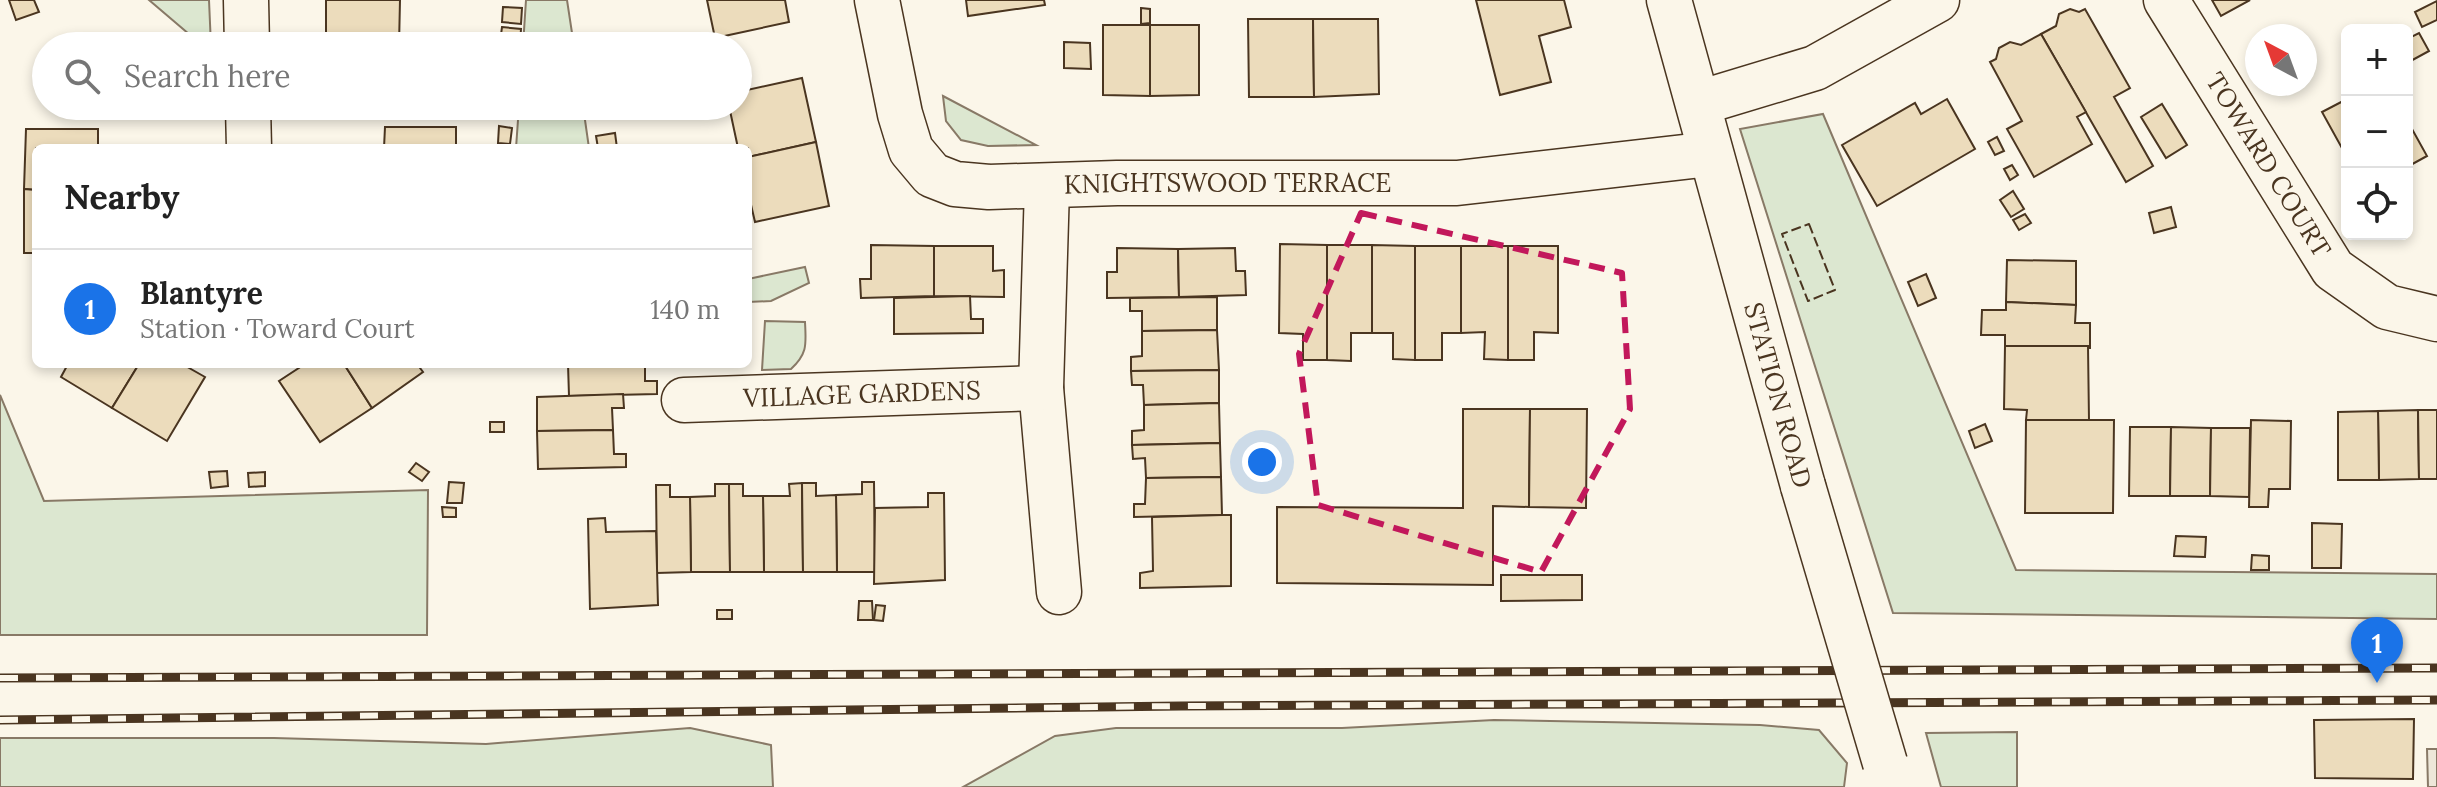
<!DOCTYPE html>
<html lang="en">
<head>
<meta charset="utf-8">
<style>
	:root { --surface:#fff; --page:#f6f6f6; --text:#222; --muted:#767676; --line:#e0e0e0; --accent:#1a73e8 }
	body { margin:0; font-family:Lora,serif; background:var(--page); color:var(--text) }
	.controls { position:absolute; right:24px; top:24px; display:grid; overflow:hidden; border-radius:12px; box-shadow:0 4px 12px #0003 }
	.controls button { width:72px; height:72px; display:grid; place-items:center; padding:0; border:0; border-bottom:2px solid var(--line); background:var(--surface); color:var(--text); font:40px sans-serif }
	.compass { position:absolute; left:2245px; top:24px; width:72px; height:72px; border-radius:50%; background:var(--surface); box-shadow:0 4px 12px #0003; rotate:319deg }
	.you { position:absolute; left:1262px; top:462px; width:28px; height:28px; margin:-20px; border:6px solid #fff; border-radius:50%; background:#1a73e8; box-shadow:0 0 0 12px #1a73e833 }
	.badge { display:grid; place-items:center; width:52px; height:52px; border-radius:50%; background:var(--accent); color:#fff; font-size:26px; font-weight:700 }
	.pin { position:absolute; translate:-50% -66px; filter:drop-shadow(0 2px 4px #0008) }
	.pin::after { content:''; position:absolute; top:42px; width:28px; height:24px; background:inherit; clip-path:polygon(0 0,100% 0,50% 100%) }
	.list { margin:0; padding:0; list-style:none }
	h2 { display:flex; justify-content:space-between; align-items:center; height:104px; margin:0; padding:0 32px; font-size:34px }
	h2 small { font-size:26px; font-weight:400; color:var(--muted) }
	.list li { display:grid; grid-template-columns:52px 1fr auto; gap:24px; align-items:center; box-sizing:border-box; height:120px; padding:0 32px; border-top:2px solid var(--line) }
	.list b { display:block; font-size:30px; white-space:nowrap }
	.list p { margin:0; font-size:26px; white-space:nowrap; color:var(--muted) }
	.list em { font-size:26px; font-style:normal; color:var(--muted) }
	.icon { flex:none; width:44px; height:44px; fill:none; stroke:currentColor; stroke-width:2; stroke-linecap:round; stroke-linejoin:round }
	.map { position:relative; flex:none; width:2437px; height:787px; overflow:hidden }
	.search { position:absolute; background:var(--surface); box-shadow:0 4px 12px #0003; left:32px; top:32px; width:720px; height:88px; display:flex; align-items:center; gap:20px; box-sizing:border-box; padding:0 28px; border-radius:44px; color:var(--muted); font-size:30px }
	.panel { position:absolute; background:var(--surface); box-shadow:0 4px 12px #0003; left:32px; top:144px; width:720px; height:224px; border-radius:12px }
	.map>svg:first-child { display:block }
	.green { fill:#dce7d0; stroke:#887966; stroke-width:2 }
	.parking { fill:#ede7d9; stroke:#887966; stroke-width:2 }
	.building { fill:#ecdcbc; stroke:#4a3520; stroke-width:2 }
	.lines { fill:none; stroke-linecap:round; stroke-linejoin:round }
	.minor-casing { stroke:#4a3520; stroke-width:47 }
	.tertiary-casing { stroke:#4a3520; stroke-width:47 }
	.minor { stroke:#fbf6e9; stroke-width:44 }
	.tertiary { stroke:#fbf6e9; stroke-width:44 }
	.rail-casing { stroke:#4a3520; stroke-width:9 }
	.rail { stroke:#fbf6e9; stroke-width:6; stroke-dasharray:18; stroke-linecap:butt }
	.tertiary-bridge-casing { stroke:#4a3520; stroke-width:47; stroke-linecap:butt }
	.tertiary-bridge { stroke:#fbf6e9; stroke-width:44 }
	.fence { stroke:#4a3520; stroke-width:2; stroke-dasharray:10 4; stroke-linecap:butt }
	.marked { fill:none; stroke:#c2185b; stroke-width:6; stroke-dasharray:16 10; stroke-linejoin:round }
	.labels { text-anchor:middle; stroke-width:6; stroke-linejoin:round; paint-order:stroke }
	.street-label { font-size:26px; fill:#4a3520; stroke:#fbf6e9 }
</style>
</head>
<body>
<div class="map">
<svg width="2437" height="787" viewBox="0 0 2437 787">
	<rect width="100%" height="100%" fill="#fbf6e9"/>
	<g class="green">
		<path d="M149 0H209L211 46H203Z"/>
		<path d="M526 0H567L574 46H523Z"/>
		<path d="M943 96 1036 145 988 146 961 140 946 121Z"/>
		<path d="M519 106H583L589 148H516Z"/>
		<path d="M1823 114 2016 570 2437 574V619L1893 613 1740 129Z"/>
		<path d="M805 267 809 283 771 301 748 302V279Z"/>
		<path d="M765 321 805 322C806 344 808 353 791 369L762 370Z"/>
		<path d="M0 395 44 501 428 490 427 635H0Z"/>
		<path d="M1494 720 1760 725 1819 730 1847 763 1844 787H963L1055 736 1116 728H1342Z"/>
		<path d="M690 728 771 745 773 787H0V738H274L486 744Z"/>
		<path d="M2017 732V787H1941L1926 733Z"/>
	</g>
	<path class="parking" d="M2427 749H2437V787H2428Z"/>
	<g class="building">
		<path d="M9 0H34L39 12 16 20Z"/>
		<path d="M326 0H400L399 46H326Z"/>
		<path d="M707 0H785L789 22 715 38Z"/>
		<path d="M966 0H1044L1045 5 968 16Z"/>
		<path d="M1476 0H1564L1571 27 1539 36 1551 82 1500 95Z"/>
		<path d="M2212 0H2250L2221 16Z"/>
		<path d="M2437 1V20L2422 27 2415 12Z"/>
		<path d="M503 7 522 8 521 24 502 22Z"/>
		<path d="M1141 8 1150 9V23L1141 24Z"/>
		<path d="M2070 9 2079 12 2085 9 2130 88 2114 97 2153 166 2126 182 2041 34 2056 26 2059 14Z"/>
		<path d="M1248 19H1313L1314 97H1249Z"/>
		<path d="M1313 19H1378L1379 94 1314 97Z"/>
		<path d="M1103 25H1150V96L1103 95Z"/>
		<path d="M1150 25H1199V95L1150 96Z"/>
		<path d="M502 27 521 29 520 44 500 42Z"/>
		<path d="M2419 33 2429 51 2407 63V39Z"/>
		<path d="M2041 34 2086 112 2077 117 2092 144 2034 177 2007 129 2022 121 1990 62 1996 59 1999 48 2010 42 2021 45Z"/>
		<path d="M1064 42 1090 43 1091 69 1064 68Z"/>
		<path d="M802 78 816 142 748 157V148H738L729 106H738V92Z"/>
		<path d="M1947 99 1975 149 1877 206 1842 145 1915 103 1921 114Z"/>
		<path d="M2347 99V148L2343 150 2322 112Z"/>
		<path d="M2162 104 2187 145 2166 158 2141 117Z"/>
		<path d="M700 106H719L720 115 703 118Z"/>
		<path d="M2407 120 2427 156 2407 167Z"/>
		<path d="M499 126 512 128 510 144 498 143Z"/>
		<path d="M385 127H456V148H384Z"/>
		<path d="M26 129H98V148H36V190L24 189Z"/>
		<path d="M615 133 617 148H598L596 136Z"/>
		<path d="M1997 137 2004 151 1995 155 1988 142Z"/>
		<path d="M816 142 829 206 755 222 748 192V157Z"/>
		<path d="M2012 165 2018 175 2010 180 2004 169Z"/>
		<path d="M24 189 36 190V253H24Z"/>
		<path d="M2013 191 2024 209 2011 217 2000 200Z"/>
		<path d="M2171 207 2176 227 2154 233 2149 213Z"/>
		<path d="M2025 214 2031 223 2019 230 2013 220Z"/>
		<path d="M1280 244 1327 245V360H1303V334L1279 333Z"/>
		<path d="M871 245 934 246V296L861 298 860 279H871Z"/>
		<path d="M1327 245H1372V333H1351V361L1327 360Z"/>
		<path d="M1372 245 1415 246V360L1393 359V333H1372Z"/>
		<path d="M934 246H993V271L1004 270V297L934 296Z"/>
		<path d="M1415 246H1461V333H1442V360H1415Z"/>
		<path d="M1461 246H1508V360L1484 359 1485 332 1461 333Z"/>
		<path d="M1508 246H1558V333L1534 332V360H1508Z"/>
		<path d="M1117 248 1178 249 1179 297 1107 298V272H1117Z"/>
		<path d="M1235 248 1236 271H1245L1246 295 1179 297 1178 249Z"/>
		<path d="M2007 260 2076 261V305L2006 302Z"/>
		<path d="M1926 274 1936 298 1918 306 1908 282Z"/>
		<path d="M970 296 971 319H983V333L894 334V298Z"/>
		<path d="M1217 297V330L1142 331V311H1130V298Z"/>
		<path d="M2006 302 2076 305 2075 323H2090V348L2005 346V335H1981L1982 310H2006Z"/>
		<path d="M1217 330 1219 370 1131 371V357L1142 356V331Z"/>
		<path d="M2005 346H2088L2089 420H2026L2027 410 2004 409Z"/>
		<path d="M68 364H139L112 408 61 377Z"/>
		<path d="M139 364H182L205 377 167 441 112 408Z"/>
		<path d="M305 364H344L372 408 320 442 279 381Z"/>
		<path d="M344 364H417L423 372 372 408Z"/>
		<path d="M568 364H645V381H657V394L569 396Z"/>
		<path d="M1219 370V403L1144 405 1143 385H1132L1131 371Z"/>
		<path d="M623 394 624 408H612L613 430 537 431V397Z"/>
		<path d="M1219 403 1220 443 1132 445V431L1144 430V405Z"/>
		<path d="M1463 409H1530L1529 507 1493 506V585L1277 583V507L1463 508Z"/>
		<path d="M1530 409H1587L1586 508 1529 507Z"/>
		<path d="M2418 410 2419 479 2379 480 2378 411Z"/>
		<path d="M2418 410H2437V479H2419Z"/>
		<path d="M2378 411 2379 480H2338V412Z"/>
		<path d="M2026 420H2114L2113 513H2025Z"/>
		<path d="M2251 420 2291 421 2290 489H2269L2268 507H2249Z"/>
		<rect x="490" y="422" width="14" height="10"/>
		<path d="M1985 424 1992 441 1975 448 1969 431Z"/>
		<path d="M2130 427H2171L2170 496H2129Z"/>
		<path d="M2171 427 2211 428 2210 496H2170Z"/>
		<path d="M2211 428H2250L2249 497 2210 496Z"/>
		<path d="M613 430 614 454H626V467L538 469 537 431Z"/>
		<path d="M1220 443 1221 477 1146 478 1145 458 1133 459 1132 445Z"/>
		<path d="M416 463 429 472 422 481 409 472Z"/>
		<path d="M227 471 228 486 211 488 209 472Z"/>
		<path d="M265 472V486L249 487 248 473Z"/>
		<path d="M1221 477 1222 515 1134 517V504H1145L1146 478Z"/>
		<path d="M449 482 464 483 462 503H447Z"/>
		<path d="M862 482H874L875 572H837L836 495 862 494Z"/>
		<path d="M802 483 803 572H764L763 496H790L789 484Z"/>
		<path d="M802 483H816V496L836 495 837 572H803Z"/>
		<path d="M715 484H729L730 572H691L690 497 715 496Z"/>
		<path d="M729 484H743V496H763L764 572H730Z"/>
		<path d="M656 485H670V497H690L691 572 657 573Z"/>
		<path d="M928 493H944L945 580 874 584 875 508 928 507Z"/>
		<path d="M442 507 456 508V517H443Z"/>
		<path d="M1222 515H1231V586L1140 588V573L1153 571 1152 517Z"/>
		<path d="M605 518 606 532 656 531 658 605 590 609 588 519Z"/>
		<path d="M2312 523 2342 524 2341 568H2312Z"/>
		<path d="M2176 536 2206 537 2205 557 2174 556Z"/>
		<path d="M2252 555 2269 556V570H2251Z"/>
		<path d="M1501 575H1582V600L1501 601Z"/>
		<path d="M859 601H872L873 620H858Z"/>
		<path d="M876 605 885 606 883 621 874 620Z"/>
		<rect x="717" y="610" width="15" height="9"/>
		<path d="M2414 719 2413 779 2315 778 2314 720Z"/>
	</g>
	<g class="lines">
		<defs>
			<g id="minor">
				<path d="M246 0 247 46"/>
				<path id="s1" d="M877 0 900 114 911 150 932 175 955 184 989 187 1117 183H1457L1710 154"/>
				<path id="s2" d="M2166 0 2333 269 2387 307 2437 319"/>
				<path d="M1699 103 1815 68 1937 0"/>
				<path d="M248 106 249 148"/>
				<path d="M1047 187 1041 388 1059 592"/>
				<path id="s3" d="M684 400 1041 388"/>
			</g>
			<g id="tertiary">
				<path id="s4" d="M1669 0 1803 486"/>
			</g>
		</defs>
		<use href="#minor" class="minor-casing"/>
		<use href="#tertiary" class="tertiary-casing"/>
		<use href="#minor" class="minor"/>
		<use href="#tertiary" class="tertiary"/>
		<defs>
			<g id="rail">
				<path d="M0 678 2437 668"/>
				<path d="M0 720 1181 706 2437 700"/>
			</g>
		</defs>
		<use href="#rail" class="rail-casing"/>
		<use href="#rail" class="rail"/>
		<defs>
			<path id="tertiary-bridge" d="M1803 486 1885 763"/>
		</defs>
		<use href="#tertiary-bridge" class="tertiary-bridge-casing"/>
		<use href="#tertiary-bridge" class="tertiary-bridge"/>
		<path class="fence" d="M1809 224 1835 290 1808 301 1782 234Z"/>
	</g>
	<path class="marked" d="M1361 213 1622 273 1630 409 1541 572 1318 505 1299 354Z"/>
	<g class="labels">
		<g class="street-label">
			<text dy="9" stroke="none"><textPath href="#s2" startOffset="194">TOWARD COURT</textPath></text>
			<text dy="9" stroke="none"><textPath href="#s1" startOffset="484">KNIGHTSWOOD TERRACE</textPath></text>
			<text dy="9" stroke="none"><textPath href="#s3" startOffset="178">VILLAGE GARDENS</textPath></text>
			<text dy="9" stroke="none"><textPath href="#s4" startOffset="410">STATION ROAD</textPath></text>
		</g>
	</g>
</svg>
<div class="controls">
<button>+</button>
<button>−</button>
<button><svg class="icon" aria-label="locate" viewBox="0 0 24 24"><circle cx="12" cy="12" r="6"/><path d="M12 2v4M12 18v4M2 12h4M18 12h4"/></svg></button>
</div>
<svg class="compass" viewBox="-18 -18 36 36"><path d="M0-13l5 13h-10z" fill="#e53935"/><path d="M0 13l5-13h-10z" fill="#767676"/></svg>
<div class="you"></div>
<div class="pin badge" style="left:2377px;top:683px">1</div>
<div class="search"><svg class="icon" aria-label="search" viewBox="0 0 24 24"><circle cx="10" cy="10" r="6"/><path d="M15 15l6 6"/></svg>Search here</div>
<section class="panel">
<h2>Nearby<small></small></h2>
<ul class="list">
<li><span class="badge">1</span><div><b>Blantyre</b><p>Station · Toward Court</p></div><em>140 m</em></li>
</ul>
</section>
</div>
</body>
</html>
